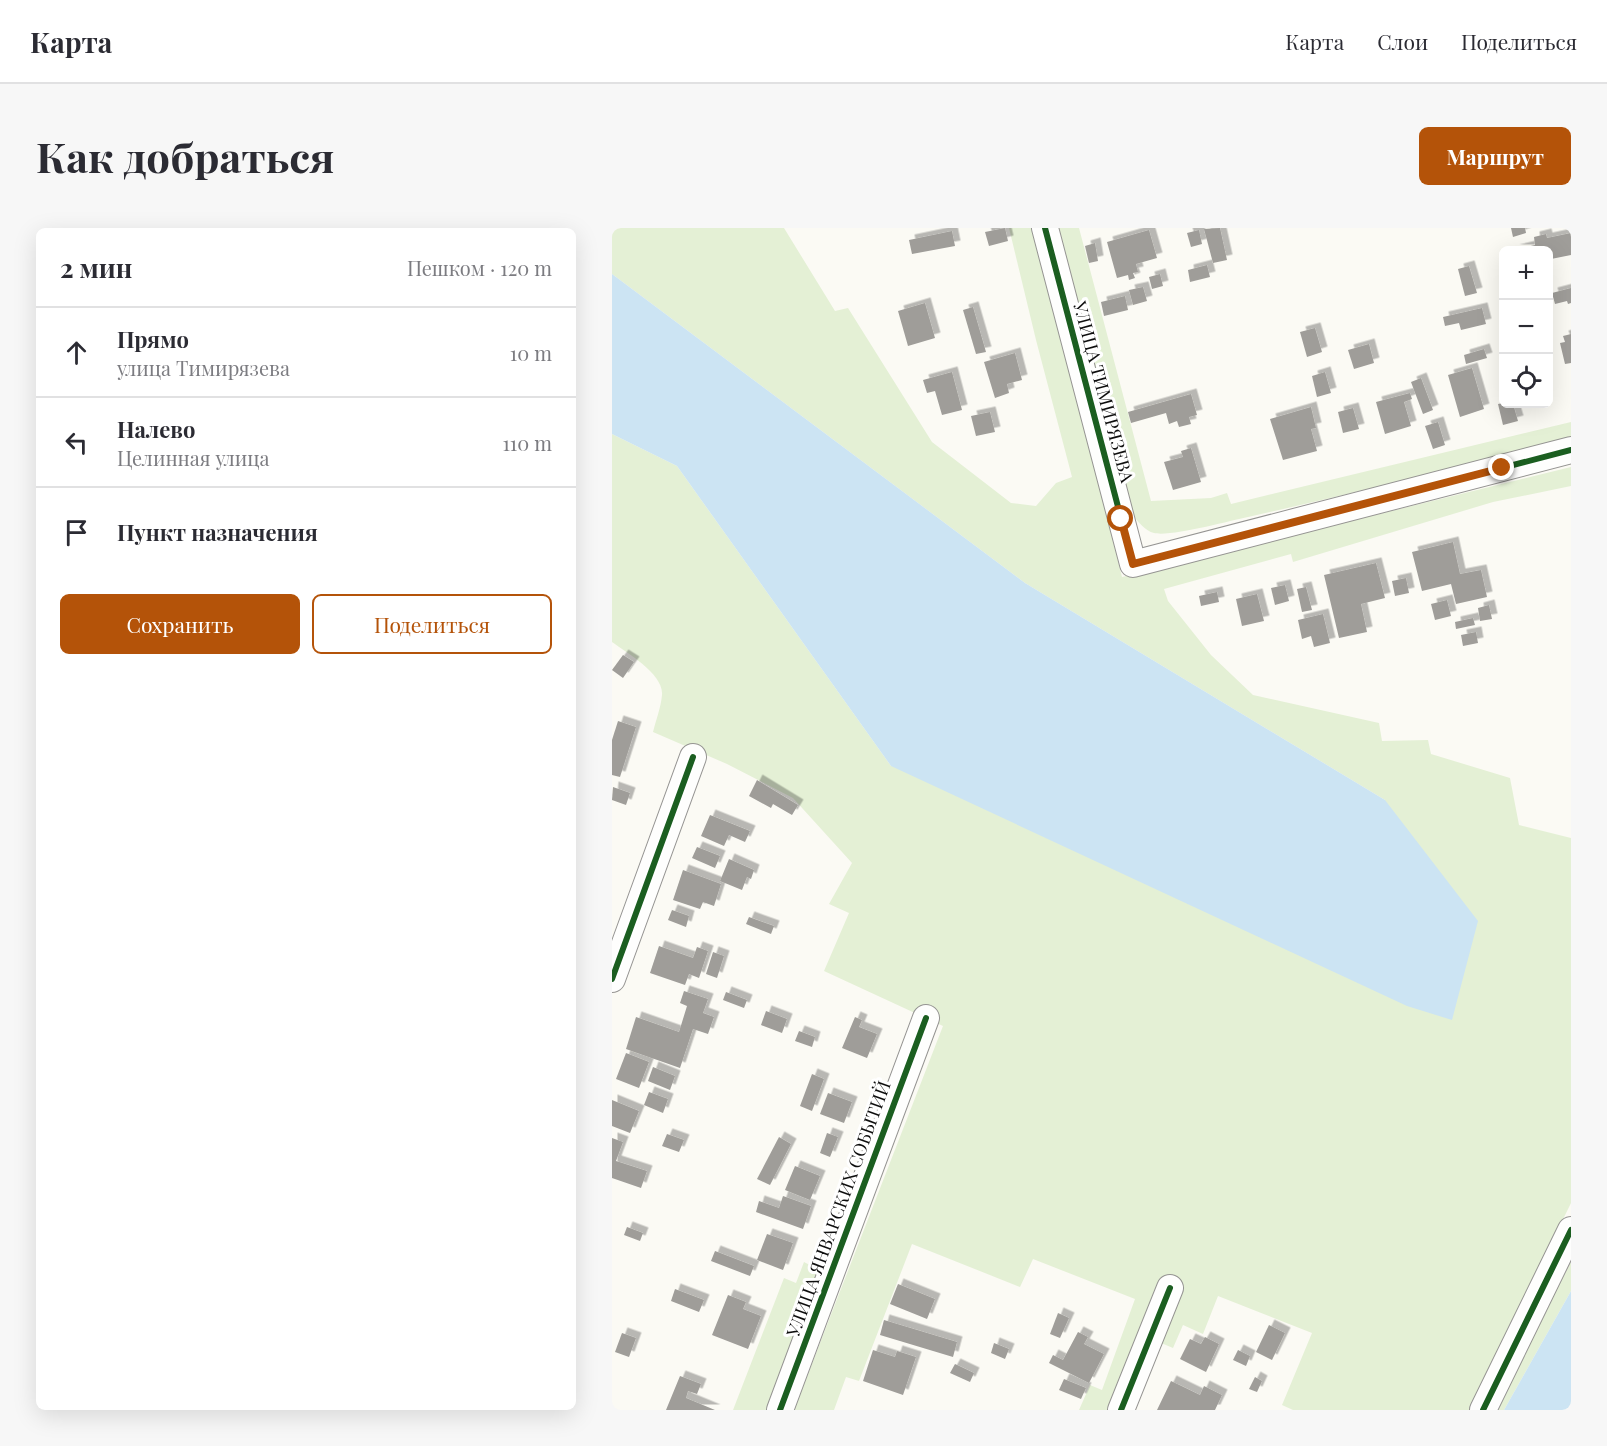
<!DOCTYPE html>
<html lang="ru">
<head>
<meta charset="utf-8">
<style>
	:root { --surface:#fff; --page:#f7f7f7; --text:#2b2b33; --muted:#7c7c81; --line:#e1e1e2; --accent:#b45309 }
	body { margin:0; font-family:"Playfair Display",serif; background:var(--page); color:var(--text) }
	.controls { position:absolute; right:18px; top:18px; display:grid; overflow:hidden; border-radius:9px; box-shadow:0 6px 24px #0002 }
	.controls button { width:54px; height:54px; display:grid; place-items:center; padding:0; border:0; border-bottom:2px solid var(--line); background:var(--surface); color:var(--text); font:30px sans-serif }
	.stop { position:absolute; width:18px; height:18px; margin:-14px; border:4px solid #b45309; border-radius:50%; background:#fff }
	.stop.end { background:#b45309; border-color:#fff; box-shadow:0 2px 6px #0008 }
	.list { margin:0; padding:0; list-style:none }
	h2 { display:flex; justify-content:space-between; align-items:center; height:78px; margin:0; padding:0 24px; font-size:26px }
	h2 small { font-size:20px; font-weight:400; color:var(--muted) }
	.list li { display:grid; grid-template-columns:39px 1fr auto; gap:18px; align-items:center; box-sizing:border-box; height:90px; padding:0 24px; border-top:2px solid var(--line) }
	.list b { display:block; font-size:22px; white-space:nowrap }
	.list p { margin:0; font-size:20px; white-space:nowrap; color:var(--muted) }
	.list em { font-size:20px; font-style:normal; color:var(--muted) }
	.actions { display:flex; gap:12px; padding:18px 24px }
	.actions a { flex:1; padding:14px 0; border:2px solid var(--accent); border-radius:9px; text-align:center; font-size:21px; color:var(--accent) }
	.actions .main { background:var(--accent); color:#fff }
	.icon { flex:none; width:33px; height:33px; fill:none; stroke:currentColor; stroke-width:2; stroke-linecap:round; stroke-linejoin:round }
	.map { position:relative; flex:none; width:959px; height:1182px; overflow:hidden; border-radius:9px }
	header { display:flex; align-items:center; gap:36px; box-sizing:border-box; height:84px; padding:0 30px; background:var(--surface); border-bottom:2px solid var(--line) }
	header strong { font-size:28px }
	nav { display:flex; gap:33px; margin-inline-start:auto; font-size:21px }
	.intro { display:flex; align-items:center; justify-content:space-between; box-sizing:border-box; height:144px; padding:0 36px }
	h1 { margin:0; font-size:42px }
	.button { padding:15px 27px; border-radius:9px; background:var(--accent); color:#fff; font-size:21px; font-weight:700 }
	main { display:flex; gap:36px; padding:0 36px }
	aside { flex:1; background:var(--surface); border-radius:9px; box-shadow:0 6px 24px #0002 }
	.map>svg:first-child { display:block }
	.green { fill:#e4f0d5 }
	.water { fill:#cce4f3 }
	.building { fill:#9f9d99; filter:url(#shadow) }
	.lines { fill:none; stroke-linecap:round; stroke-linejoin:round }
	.minor-casing { stroke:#959492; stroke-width:28 }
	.minor { stroke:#fefefd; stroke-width:26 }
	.cycleway-casing { stroke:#fff; stroke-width:10 }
	.cycleway { stroke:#1b5e20; stroke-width:6 }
	.route { stroke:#b45309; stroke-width:8 }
	.labels { text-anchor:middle; stroke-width:6; stroke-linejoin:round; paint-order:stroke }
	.street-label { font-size:18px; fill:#0e0e0e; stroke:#fff }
</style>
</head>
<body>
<header>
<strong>Карта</strong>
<nav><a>Карта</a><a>Слои</a><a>Поделиться</a></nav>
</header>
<div class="intro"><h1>Как добраться</h1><a class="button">Маршрут</a></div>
<main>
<aside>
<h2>2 мин<small>Пешком · 120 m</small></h2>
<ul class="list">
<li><svg class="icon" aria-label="ahead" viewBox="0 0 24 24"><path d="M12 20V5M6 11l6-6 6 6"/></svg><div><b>Прямо</b><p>улица Тимирязева</p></div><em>10 m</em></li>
<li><svg class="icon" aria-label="left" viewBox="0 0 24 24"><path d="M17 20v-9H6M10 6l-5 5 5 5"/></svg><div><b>Налево</b><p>Целинная улица</p></div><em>110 m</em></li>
<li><svg class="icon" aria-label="arrive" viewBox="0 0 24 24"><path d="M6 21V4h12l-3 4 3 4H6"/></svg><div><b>Пункт назначения</b></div></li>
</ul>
<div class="actions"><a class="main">Сохранить</a><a>Поделиться</a></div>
</aside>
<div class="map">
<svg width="959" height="1182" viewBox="0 0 959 1182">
	<defs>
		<filter id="shadow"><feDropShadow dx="5.5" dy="-5.5" stdDeviation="0" flood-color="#0004"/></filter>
	</defs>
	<rect width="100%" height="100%" fill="#fbfaf4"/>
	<g class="green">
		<path d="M0 0H172L223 83 236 80 320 214 399 275 424 278 444 255 460 249 424 112 397 0H425L510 349 959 239V258L881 274 681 334 679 326 552 361 556 373 599 427 641 467 767 495 770 513 816 512 819 526 898 550 907 597 959 610V975L857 1182H681L670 1177 700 1105 606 1068 591 1106 571 1097 561 1120 530 1107 499 1182H467L478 1157 490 1162 523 1071 421 1031 408 1059 300 1016 247 1153 234 1149 222 1182H182L331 798 212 743 237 685 217 676 240 635 181 570 115 536 41 504C44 492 49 479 50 467 52 446 15 425 0 414V206L65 238 279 538 773 572 413 355 0 46Z"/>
		<path d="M440 0H467L539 273 599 270 615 265 619 276 959 194V210C852 237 744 265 636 289 617 293 558 309 542 305 533 303 527 294 521 288Z"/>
		<path d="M192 1034 215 1046 161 1182H121L172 1050 184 1055Z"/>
		<path d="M959 1034V1063L892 1182H883Z"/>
	</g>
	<g class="water">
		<path d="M0 46 413 355 773 572 866 693 840 792 795 778 279 538 65 238 0 206Z"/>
		<path d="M959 1063V1182H892Z"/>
	</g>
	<g class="building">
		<path d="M393 0 396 13 377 18 373 4Z"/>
		<path d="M608 0 615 32 601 35 592 1Z"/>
		<path d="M899 0H913L914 5 901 9Z"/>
		<path d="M537 2 545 30 524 36 526 44 521 45 523 50 517 52 516 47 505 50 495 14Z"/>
		<path d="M587 2 590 16 579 19 575 5Z"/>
		<path d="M340 3 343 18 300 26 297 12Z"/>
		<path d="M959 5V27L939 31 936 22H902L923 17 922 9 934 6 935 10Z"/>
		<path d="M483 15 486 33 477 35 473 18Z"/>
		<path d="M595 37 598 49 578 54 576 42Z"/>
		<path d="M857 38 865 65 853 68 846 41Z"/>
		<path d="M548 46 551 58 540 61 537 49Z"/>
		<path d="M531 59 535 73 521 77 517 62Z"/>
		<path d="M959 60V75L956 76 955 73 943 76 940 65Z"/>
		<path d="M513 68 516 82 492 88 489 74Z"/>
		<path d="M313 75 323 110 296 118 286 83Z"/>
		<path d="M361 79 374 124 364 126 351 82Z"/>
		<path d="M870 80 874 96 849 102 847 95 833 98 831 89Z"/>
		<path d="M703 100 710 124 695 129 688 104Z"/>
		<path d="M959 106V135L953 136 948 115 953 114 951 108Z"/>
		<path d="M757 116 762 135 742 141 736 122Z"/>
		<path d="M872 121 875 130 854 136 852 127Z"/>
		<path d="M403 125 410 152 395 156 397 165 383 170 372 134Z"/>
		<path d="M860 140 872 181 848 189 836 147Z"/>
		<path d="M340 144 350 182 330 187 323 163 315 165 311 152Z"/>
		<path d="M713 144 719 165 705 169 700 148Z"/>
		<path d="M809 150 821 182 811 186 799 154Z"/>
		<path d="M798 165 800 171 792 174 799 198 773 206 764 174Z"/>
		<path d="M579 166 585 187 577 189 579 196 567 199 565 193 557 196 554 185 519 195 516 184Z"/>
		<path d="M891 175 901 176 906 193 891 197 886 176Z"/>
		<path d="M699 179 704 200 699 201 705 223 671 232 658 191Z"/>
		<path d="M741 180 747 201 731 205 726 184Z"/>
		<path d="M378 184 383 204 364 208 359 188Z"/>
		<path d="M826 194 833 217 821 221 813 198Z"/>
		<path d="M579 220 589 254 561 262 552 234 571 229 569 223Z"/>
		<path d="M841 314 848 346 869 342 875 369 844 376 839 356 810 363 800 324Z"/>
		<path d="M764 335 773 370 749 376 755 404 727 410 712 347Z"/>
		<path d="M794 350 797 365 783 368 780 353Z"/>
		<path d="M673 357 677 373 663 377 659 360Z"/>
		<path d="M694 359 700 382 690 384 685 361Z"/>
		<path d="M605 364 607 374 589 378 587 368Z"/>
		<path d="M645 366 652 393 630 398 624 371Z"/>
		<path d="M835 372 839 388 823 392 819 376Z"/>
		<path d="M877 377 880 391 868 393 866 380Z"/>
		<path d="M711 386 718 415 702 419 699 408 690 411 686 392Z"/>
		<path d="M861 390 863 397 844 401 843 394Z"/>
		<path d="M864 404 866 415 851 418 849 407Z"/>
		<path d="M11 427 22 434 11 450 0 442Z"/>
		<path d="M6 493 24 499 8 549 0 547V512Z"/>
		<path d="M145 552 186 577 180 587 161 576 159 580 137 568Z"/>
		<path d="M1 559 18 565 14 577 0 572Z"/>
		<path d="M98 587 138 603 133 614 117 607 112 618 89 608Z"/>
		<path d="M85 619 108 628 103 640 80 630Z"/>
		<path d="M117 631 142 642 139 651 135 649 130 662 108 653Z"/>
		<path d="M71 642 109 656 102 678 91 674 88 681 61 672Z"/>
		<path d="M60 682 77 688 74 699 56 692Z"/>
		<path d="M137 689 162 698 159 706 134 696Z"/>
		<path d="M47 718 81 730 85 719 96 723 87 750 77 746 73 757 38 745Z"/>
		<path d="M101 724 112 728 105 750 94 746Z"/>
		<path d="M72 763 96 771 91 785 102 789 96 806 81 801 68 840 14 821 24 789 67 804 75 778 68 775Z"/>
		<path d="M114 764 135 772 132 780 111 772Z"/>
		<path d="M154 783 175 791 170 805 149 797Z"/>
		<path d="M243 789 250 792 247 799 265 806 255 830 230 820Z"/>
		<path d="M187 803 203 809 200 819 183 813Z"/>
		<path d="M14 825 37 834 27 860 4 851Z"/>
		<path d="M41 839 63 848 58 862 36 853Z"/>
		<path d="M200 846 212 851 200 883 188 878Z"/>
		<path d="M37 864 56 871 51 885 32 877Z"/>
		<path d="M216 865 240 874 232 895 208 886Z"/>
		<path d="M0 872 27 883 18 905 0 898Z"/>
		<path d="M215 905 226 909 218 929 208 925Z"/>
		<path d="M55 906 72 912 67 924 50 918Z"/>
		<path d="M167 909 179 916 158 957 145 951Z"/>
		<path d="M0 910 11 914 4 933 35 943 29 960 0 950Z"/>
		<path d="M183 938 208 948 198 972 173 962Z"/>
		<path d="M171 968 199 978 191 1001 144 984 147 973 167 980Z"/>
		<path d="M15 999 31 1005 28 1013 12 1007Z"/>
		<path d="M155 1006 181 1015 171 1042 145 1032Z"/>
		<path d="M103 1023 142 1038 138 1048 99 1033Z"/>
		<path d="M286 1056 323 1071 315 1091 278 1076Z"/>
		<path d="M63 1061 92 1072 87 1084 59 1073Z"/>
		<path d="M116 1067 134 1074 131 1081 149 1088 136 1121 100 1107Z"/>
		<path d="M446 1085 457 1090 448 1110 438 1106Z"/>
		<path d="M272 1092 345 1114 341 1129 268 1107Z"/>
		<path d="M657 1097 673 1105 660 1132 644 1124Z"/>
		<path d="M466 1104 476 1109 472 1116 492 1126 477 1155 437 1135 441 1127 451 1132Z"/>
		<path d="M10 1105 24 1110 17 1129 3 1124Z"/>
		<path d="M593 1109 607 1116 594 1144 568 1131 578 1111 589 1116Z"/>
		<path d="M382 1115 397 1121 393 1131 379 1125Z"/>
		<path d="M261 1122 283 1129 285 1123 304 1129 291 1167 251 1153Z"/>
		<path d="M626 1122 638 1128 634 1138 621 1132Z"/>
		<path d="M343 1136 362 1145 358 1154 338 1145Z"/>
		<path d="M68 1148 89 1156 85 1166 76 1163 74 1170 103 1182H54Z"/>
		<path d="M643 1149 650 1153 645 1164 637 1161Z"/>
		<path d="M452 1151 474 1160 469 1171 447 1162Z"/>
		<path d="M559 1153 588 1167 592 1158 610 1167 603 1182H545Z"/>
	</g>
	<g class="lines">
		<defs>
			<g id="minor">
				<path d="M433 0 521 336 959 222"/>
				<path d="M0 751 81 529"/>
				<path d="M168 1182 314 790"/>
				<path d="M509 1182 558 1060"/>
				<path d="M871 1182 959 1002"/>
			</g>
		</defs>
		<use href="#minor" class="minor-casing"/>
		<use href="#minor" class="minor"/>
		<defs>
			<g id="cycleway">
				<path d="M433 0 521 336 959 222"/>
				<path d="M0 751 81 529"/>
				<path d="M168 1182 314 790"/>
				<path d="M509 1182 558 1060"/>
				<path d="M871 1182 959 1002"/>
			</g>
		</defs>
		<use href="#cycleway" class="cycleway-casing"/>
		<use href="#cycleway" class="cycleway"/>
	</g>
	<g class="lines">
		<path class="route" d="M509 291 521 336 890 240"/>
	</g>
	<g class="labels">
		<g class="street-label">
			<text transform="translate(491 164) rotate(75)" y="6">УЛИЦА ТИМИРЯЗЕВА</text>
			<text transform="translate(227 981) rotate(-70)" y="6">УЛИЦА ЯНВАРСКИХ СОБЫТИЙ</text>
		</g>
	</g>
</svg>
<div class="controls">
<button>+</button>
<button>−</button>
<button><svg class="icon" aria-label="locate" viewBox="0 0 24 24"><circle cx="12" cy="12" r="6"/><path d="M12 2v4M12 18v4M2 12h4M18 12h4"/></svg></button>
</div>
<div class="stop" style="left:509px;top:291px"></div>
<div class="stop end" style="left:890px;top:240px"></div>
</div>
</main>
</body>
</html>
